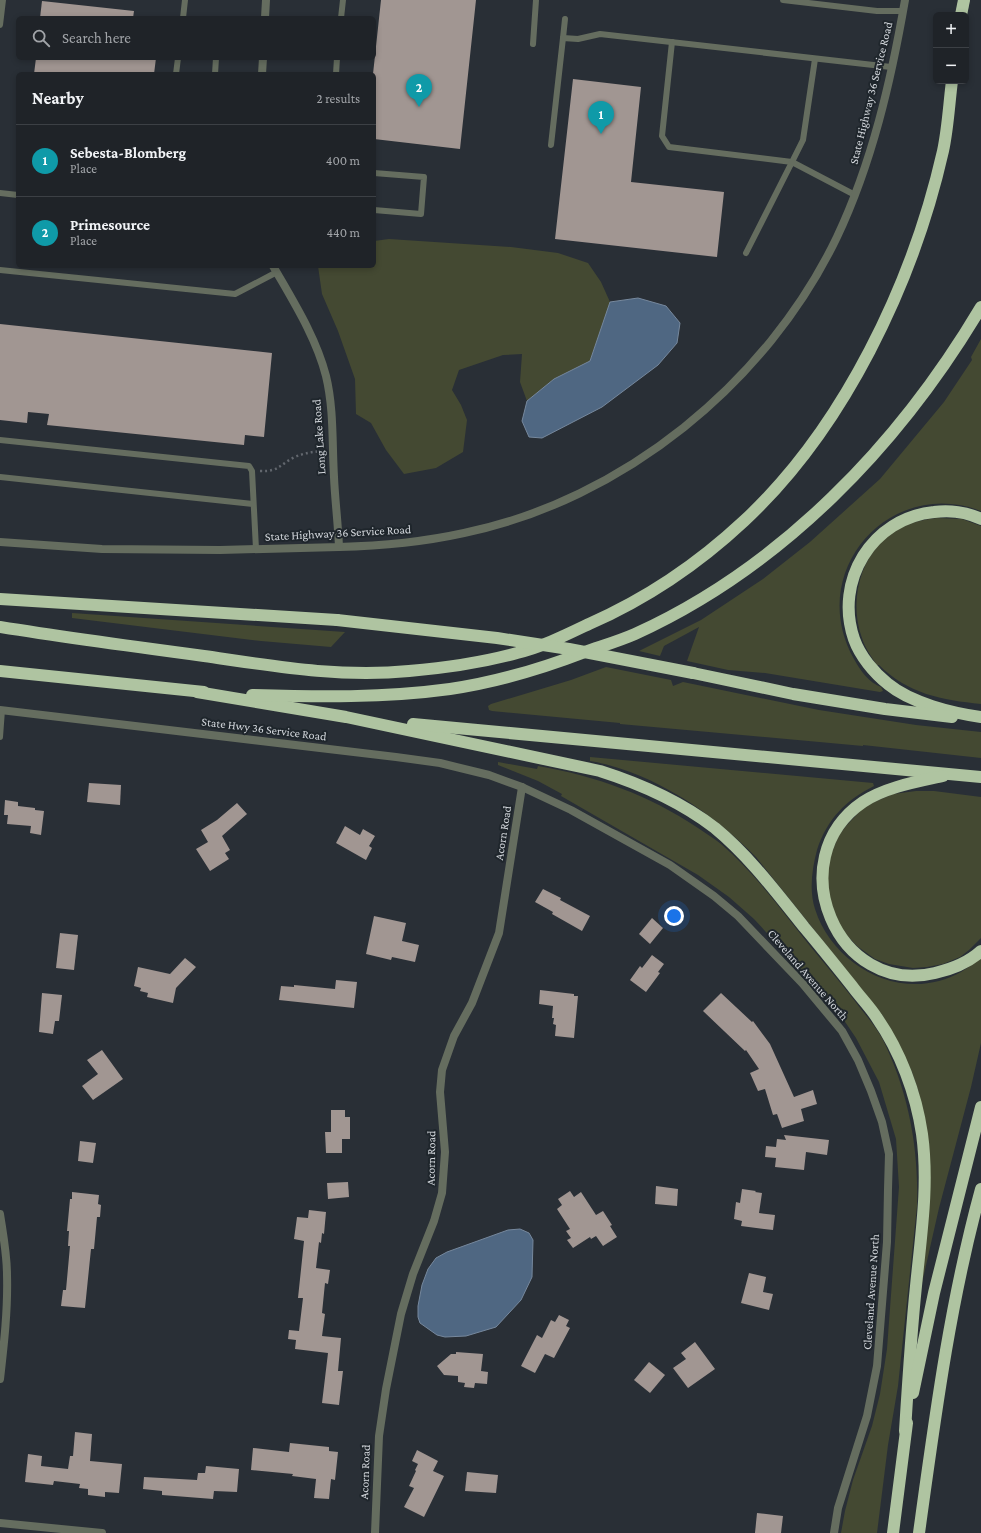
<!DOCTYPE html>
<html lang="en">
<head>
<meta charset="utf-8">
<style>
	:root { --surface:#1f2328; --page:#2c2f34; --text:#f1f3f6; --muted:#a1a4a8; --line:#3c4045; --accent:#f39aab }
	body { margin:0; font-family:"Crimson Pro",serif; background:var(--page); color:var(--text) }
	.controls { position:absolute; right:12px; top:12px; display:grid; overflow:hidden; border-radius:6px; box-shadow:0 2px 6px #0003 }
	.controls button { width:36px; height:36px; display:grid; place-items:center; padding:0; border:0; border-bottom:1px solid var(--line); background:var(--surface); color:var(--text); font:20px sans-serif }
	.you { position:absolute; left:674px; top:916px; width:14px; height:14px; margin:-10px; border:3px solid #fff; border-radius:50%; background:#1a73e8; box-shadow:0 0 0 6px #1a73e833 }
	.badge { display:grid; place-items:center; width:26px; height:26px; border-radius:50%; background:var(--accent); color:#fff; font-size:13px; font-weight:700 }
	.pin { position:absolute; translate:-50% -33px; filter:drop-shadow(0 1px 2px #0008) }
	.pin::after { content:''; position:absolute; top:21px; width:14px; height:12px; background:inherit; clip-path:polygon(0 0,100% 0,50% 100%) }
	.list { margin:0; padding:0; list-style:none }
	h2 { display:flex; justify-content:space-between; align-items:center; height:52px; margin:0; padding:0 16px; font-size:17px }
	h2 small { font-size:13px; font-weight:400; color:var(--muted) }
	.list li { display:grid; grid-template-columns:26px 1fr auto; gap:12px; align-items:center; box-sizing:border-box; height:72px; padding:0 16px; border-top:1px solid var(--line) }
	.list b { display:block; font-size:15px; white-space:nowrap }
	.list p { margin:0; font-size:13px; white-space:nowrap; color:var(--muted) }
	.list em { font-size:13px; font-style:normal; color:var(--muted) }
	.icon { flex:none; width:22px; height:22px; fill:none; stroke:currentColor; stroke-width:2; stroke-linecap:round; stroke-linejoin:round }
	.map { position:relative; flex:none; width:981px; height:1533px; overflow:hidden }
	.search { position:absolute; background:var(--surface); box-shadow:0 2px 6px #0003; left:16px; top:16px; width:360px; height:44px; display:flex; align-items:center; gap:10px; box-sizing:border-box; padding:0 14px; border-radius:6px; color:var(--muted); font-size:15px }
	.panel { position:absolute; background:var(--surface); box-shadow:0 2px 6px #0003; left:16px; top:72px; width:360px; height:196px; border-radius:6px }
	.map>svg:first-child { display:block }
	.green { fill:#444932 }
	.water { fill:#4f6782; stroke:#76889d }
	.building { fill:#a19692 }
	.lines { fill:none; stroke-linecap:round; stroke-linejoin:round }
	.path { stroke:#62676e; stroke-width:2.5; stroke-dasharray:2 3; stroke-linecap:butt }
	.service { stroke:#656d5f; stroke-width:6 }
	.minor { stroke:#656d5f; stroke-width:8 }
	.tertiary { stroke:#656d5f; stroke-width:8 }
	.motorway { stroke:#afc4a1; stroke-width:12 }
	.motorway-bridge { stroke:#afc4a1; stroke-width:12 }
	.labels { text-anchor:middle; stroke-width:4; stroke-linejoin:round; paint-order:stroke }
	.street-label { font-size:12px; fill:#d2d6db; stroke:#1f262c }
</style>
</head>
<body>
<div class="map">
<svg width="981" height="1533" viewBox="0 0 981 1533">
	<rect width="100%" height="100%" fill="#292f36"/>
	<g class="green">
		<path d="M389 239 511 247 558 253 588 263 601 282 610 302 590 361 554 379 527 401 520 382 522 354 503 355 459 370 452 390 461 405 467 420 463 452 436 468 404 474 386 450 371 423 356 414 355 379 338 331 322 294 318 266H374V241Z"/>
		<path d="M981 339V511C889 476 805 572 854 659 860 670 869 683 881 687L883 691 880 692 765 673 728 670 687 661 699 627 664 646 660 656 639 651 701 620 763 579 810 542 880 479 944 402 972 360 971 357Z"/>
		<path d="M937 518 962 519 981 526V704C942 700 908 694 879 665H877C871 656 865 648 862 638 847 596 863 543 907 525 917 521 926 519 937 518Z"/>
		<path d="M72 613 345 632 331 647 261 641 72 618Z"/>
		<path d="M606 667 671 680 673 686 683 682 819 710 916 725 981 732V758L863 745V746L620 724V723L492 711 489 710 488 706 491 704 571 680Z"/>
		<path d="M590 757 873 783 874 786C846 800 827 819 817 850 812 869 809 890 815 909 831 960 887 995 939 981 955 977 969 968 981 957V1043L971 1087 939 1208 922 1283 919 1093 912 1072 883 1016 756 857C713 813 651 771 590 761Z"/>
		<path d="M498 762 537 769 538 766C596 776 649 795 698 828 705 833 714 838 721 844 755 873 782 911 810 946 825 964 840 982 854 1000 863 1012 874 1024 882 1038 908 1090 919 1147 917 1206L898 1386 888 1445 877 1533H841L845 1511 853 1480 872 1426 880 1394 887 1349 899 1187 896 1139 879 1082 856 1038 835 1007 754 919 729 897 698 875 561 796 562 794 538 781 498 765Z"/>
		<path d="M916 791H934L981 797V938L969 950 960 957 943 964 927 967 913 968 889 964 875 959 857 946 842 930 828 897V861L839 835 846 826 863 808 872 803 893 794Z"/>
	</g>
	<g class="water">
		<path d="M638 298 666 306 680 323 677 343 658 365 602 407 542 438 529 437 522 421 527 401 554 379 590 361 610 302Z"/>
		<path d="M520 1229 529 1233 533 1240 532 1277 521 1300 496 1327 466 1336 445 1337 437 1335 420 1323 418 1317V1306L422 1285 428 1269 436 1258 447 1252 508 1230Z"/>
	</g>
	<g class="building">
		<path d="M381 0H476L460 149 374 139V74H373Z"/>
		<path d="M42 1 134 11 133 18H40Z"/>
		<path d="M36 58H156L154 74H34Z"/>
		<path d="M573 79 641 87 631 182 724 192 717 257 555 239Z"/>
		<path d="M0 324 272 353 264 437 245 435 244 445 47 425 49 414 28 412 27 423 0 420Z"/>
		<path d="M89 783 121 785 120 805 87 802Z"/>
		<path d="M5 800 18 802V806L35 808V810L44 811 41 835 30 833 31 826 7 824 8 815H4Z"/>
		<path d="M237 803 247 814 222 836 230 850 225 853 229 859 210 871 196 849 208 842 201 830 217 820Z"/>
		<path d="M345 826 360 835 363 829 375 836 369 846 372 848 366 860 336 843Z"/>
		<path d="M543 889 561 898 560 900 590 916 582 931 552 914 553 912 535 902Z"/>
		<path d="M374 916 406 923 402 941 419 945 415 962 392 957 391 960 366 954Z"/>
		<path d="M652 918 663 928 650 944 639 934Z"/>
		<path d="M60 933 78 935 74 970 56 968Z"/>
		<path d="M652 955 664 964 658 972 660 973 646 992 630 980 640 966 642 968Z"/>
		<path d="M185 958 196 967 176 988 173 1003 147 997 148 993 140 991 141 988 134 986 138 967 170 974Z"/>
		<path d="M336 980 357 982 354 1008 279 1000 281 986 294 987V985L335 989Z"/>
		<path d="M540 990 574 994V996H578L574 1038 555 1036 556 1025 553 1024 554 1018H552L553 1006 539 1004Z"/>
		<path d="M42 993 62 995 59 1021H55L53 1034 39 1032Z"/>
		<path d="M721 993 752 1022 753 1021 770 1044 794 1097 813 1090 817 1104 801 1109 804 1121 782 1128 777 1114 773 1115 765 1089 758 1091 750 1073 759 1069 746 1050 745 1051 703 1011Z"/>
		<path d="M102 1050 123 1079 93 1100 82 1086 98 1074 87 1060Z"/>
		<path d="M331 1110H345V1117H350V1139H342V1153H326L325 1132H331Z"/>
		<path d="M784 1135 829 1140 827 1155 806 1152 804 1170 775 1167 776 1158 765 1157 766 1146 776 1147 777 1139 786 1140Z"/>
		<path d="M80 1141 96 1143 93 1163 78 1161Z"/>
		<path d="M348 1182 349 1197 328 1199 327 1183Z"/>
		<path d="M656 1186 678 1189 677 1206 655 1204Z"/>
		<path d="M742 1189 756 1191 755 1192 762 1193 759 1213 775 1215 773 1230 741 1226 742 1221 734 1219 736 1202 740 1203Z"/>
		<path d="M570 1191 574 1197 581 1192 596 1215 603 1211 612 1225 610 1226 617 1237 603 1246 596 1236 591 1239 590 1237 573 1248 567 1240 571 1238 566 1231 570 1229 557 1209 562 1205 558 1199Z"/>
		<path d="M72 1192 99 1195 98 1204 101 1205 100 1217H97L94 1249H91L85 1308 61 1306 63 1290H66L70 1246H68L69 1231H67L70 1199H72Z"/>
		<path d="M309 1210 326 1212 324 1234 322 1233 321 1243 319 1242 316 1268 330 1270 328 1284 325 1283 322 1313 325 1314 322 1336 341 1338 338 1371H343L339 1405 322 1403 328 1353 295 1349 296 1340 288 1339 289 1330 299 1331 303 1298H298L304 1241 294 1239 297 1217 308 1218Z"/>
		<path d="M749 1273 766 1277 763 1292 773 1294 769 1310 741 1303Z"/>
		<path d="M559 1315 569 1320 566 1326 570 1328 554 1358 545 1354 535 1373 521 1366 537 1335 542 1338 551 1320 555 1322Z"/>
		<path d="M695 1342 715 1369 688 1388 673 1368 686 1359 681 1353Z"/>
		<path d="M456 1352 483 1354 481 1371 488 1372 487 1384 475 1383 474 1388 464 1387 465 1383 458 1382V1376L444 1375 437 1366 451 1354H456Z"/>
		<path d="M649 1362 665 1375 650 1393 634 1380Z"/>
		<path d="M75 1432 92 1434 90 1461 122 1464 119 1493 105 1492V1497L88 1495V1489L79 1488 80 1484 54 1481 53 1485 25 1482 28 1454 42 1456 41 1466 68 1469 70 1456H73Z"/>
		<path d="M290 1443 329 1447V1451L338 1452 335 1480 331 1479 329 1499 314 1498 316 1479 292 1476 293 1474 251 1470 253 1448 289 1452Z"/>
		<path d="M417 1450 438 1461 433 1471 444 1476 424 1517 404 1507 414 1488 409 1486 416 1471 415 1470 418 1464 412 1461Z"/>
		<path d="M206 1466 239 1469 237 1492 214 1491 213 1499 162 1495V1491L143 1489 144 1477 197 1480 198 1473H205Z"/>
		<path d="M467 1472 498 1475 496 1493 465 1491Z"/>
		<path d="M757 1513 783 1516 781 1533H755Z"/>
	</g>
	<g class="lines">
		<path class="path" d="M260 471C279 472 280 464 295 457 304 453 312 452 321 451"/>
		<g class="service">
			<path d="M783 0 877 11H903"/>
			<path d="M183 18 185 0"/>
			<path d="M341 18 343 0"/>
			<path d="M0 25 3 0"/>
			<path d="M563 38 565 19"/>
			<path d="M672 42 662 136 669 147 792 162 803 140 815 59"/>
			<path d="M533 44 536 0"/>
			<path d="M176 74 178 58"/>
			<path d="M215 74 216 58"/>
			<path d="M336 74 337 58"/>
			<path d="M551 145 563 38 578 39 600 34 891 67"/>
			<path d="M374 173 424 177 421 214 374 210"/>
			<path d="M0 193 18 195"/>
			<path d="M746 253 792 162 855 195"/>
			<path d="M0 270 235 294 277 272"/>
			<path d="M0 440 249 466 252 471 256 549"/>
			<path d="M0 477 253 504"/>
			<path d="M0 737 2 710"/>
		</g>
		<g class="minor">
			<path d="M339 547C382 546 423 542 464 533 623 500 767 383 837 237 872 163 891 81 905 0"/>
			<path d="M0 710 396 757 440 763 489 775 522 787 571 810 670 865 714 896 738 916 802 983 842 1031 858 1060 871 1091 882 1122 889 1154 888 1189 887 1242 877 1366 867 1416 838 1508 834 1533"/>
			<path d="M0 1214C3 1234 7 1254 7 1275 8 1309 4 1344 0 1379"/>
			<path d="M0 1523 102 1533"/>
			<path d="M375 1533 379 1436 386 1389 401 1314 413 1274 434 1221 442 1193 445 1152 440 1092 442 1070 454 1036 472 1003 499 933 522 787"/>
		</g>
		<g class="tertiary">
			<path d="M265 18 266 0"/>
			<path d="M262 74 263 58"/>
			<path d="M0 542 102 549 220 550 339 547C338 523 335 500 334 477 332 443 334 409 326 376 316 337 293 301 273 266"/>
		</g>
		<g class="motorway">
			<path d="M961 15 964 0"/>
			<path d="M981 519C967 512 949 510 934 512 872 518 834 581 854 639 860 656 874 673 888 684 911 703 952 713 981 717"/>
			<path d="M0 599 337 620"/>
			<path d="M0 627C68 638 136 647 204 656 273 666 340 678 409 671 444 668 484 662 517 653 542 647 566 635 589 624 646 599 698 564 744 521 844 428 913 283 943 151 948 128 949 104 952 81"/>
			<path d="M0 671 204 692"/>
			<path d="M693 673 793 694 885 709 952 717"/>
			<path d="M197 692 346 717 600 771C641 784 680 801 715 828 749 856 776 892 804 927 820 946 836 966 852 986 860 997 870 1007 877 1018 900 1051 916 1093 922 1134 929 1185 921 1235 916 1286 911 1334 908 1383 905 1431"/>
			<path d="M252 695C318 697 384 698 450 689 497 682 541 669 585 652 602 646 619 641 635 634 782 567 899 445 981 307"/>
			<path d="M413 724 981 777"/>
			<path d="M943 776C916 782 886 787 863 802 779 859 837 997 935 973 952 969 968 963 981 951"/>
			<path d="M913 1393 934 1293 981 1107"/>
			<path d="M893 1533 907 1423"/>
			<path d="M919 1533C935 1417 950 1302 981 1189"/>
		</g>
		<path class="motorway-bridge" d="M337 620 497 638 569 649 693 673"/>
	</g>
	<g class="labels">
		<g class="street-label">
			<text transform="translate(871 93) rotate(-76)" y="4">State Highway 36 Service Road</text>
			<text transform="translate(319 437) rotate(-94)" y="4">Long Lake Road</text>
			<text transform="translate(338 533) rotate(-3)" y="4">State Highway 36 Service Road</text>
			<text transform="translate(264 729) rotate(7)" y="4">State Hwy 36 Service Road</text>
			<text transform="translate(503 833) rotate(-81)" y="4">Acorn Road</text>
			<text transform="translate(808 975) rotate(49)" y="4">Cleveland Avenue North</text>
			<text transform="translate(431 1158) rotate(-89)" y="4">Acorn Road</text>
			<text transform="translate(871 1292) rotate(-86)" y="4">Cleveland Avenue North</text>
			<text transform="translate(365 1472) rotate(-88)" y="4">Acorn Road</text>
		</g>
	</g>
</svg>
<div class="controls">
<button>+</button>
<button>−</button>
</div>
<div class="you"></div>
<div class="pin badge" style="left:601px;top:134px;background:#0f9aa8">1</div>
<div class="pin badge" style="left:419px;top:107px;background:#0f9aa8">2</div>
<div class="search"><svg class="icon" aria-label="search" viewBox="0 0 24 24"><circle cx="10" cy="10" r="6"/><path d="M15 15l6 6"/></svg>Search here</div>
<section class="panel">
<h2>Nearby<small>2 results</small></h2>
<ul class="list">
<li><span class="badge" style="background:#0f9aa8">1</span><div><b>Sebesta-Blomberg</b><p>Place</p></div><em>400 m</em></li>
<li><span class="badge" style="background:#0f9aa8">2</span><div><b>Primesource</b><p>Place</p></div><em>440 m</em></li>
</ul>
</section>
</div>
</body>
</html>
